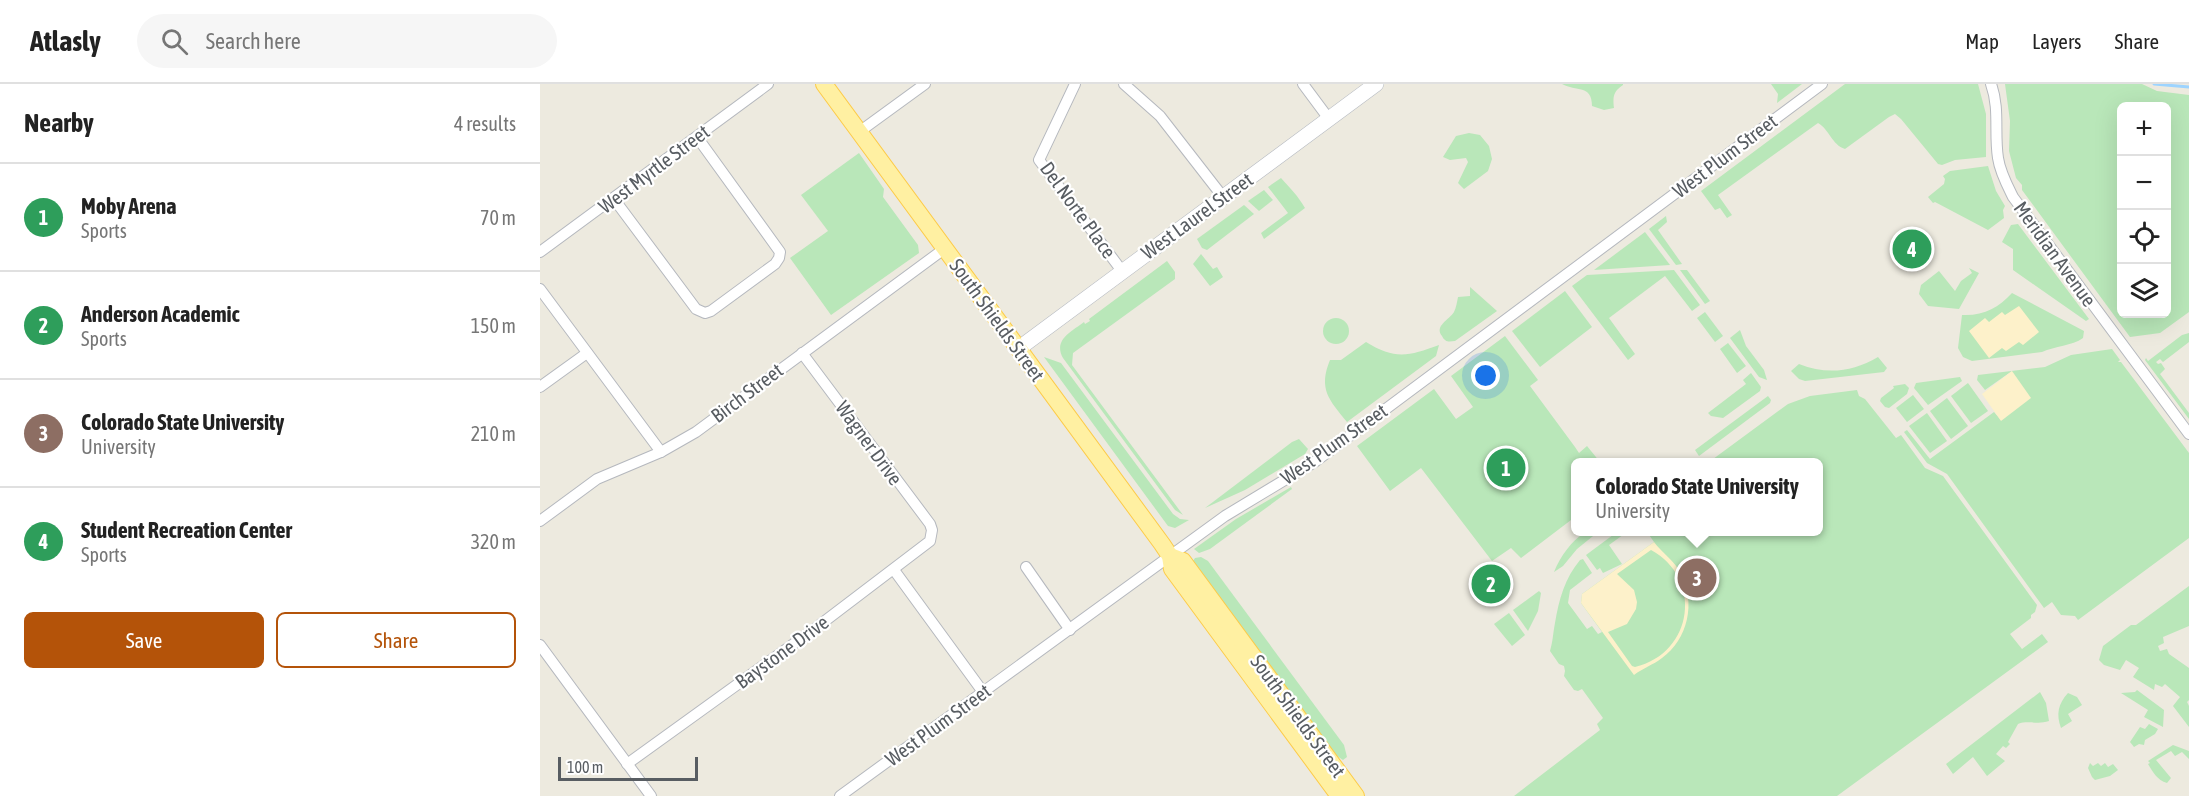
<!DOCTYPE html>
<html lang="en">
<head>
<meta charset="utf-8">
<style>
	:root { --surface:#fff; --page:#f6f6f6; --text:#222; --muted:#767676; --line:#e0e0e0; --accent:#b45309 }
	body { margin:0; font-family:"Asap Condensed",sans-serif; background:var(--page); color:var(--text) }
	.controls { position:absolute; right:18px; top:18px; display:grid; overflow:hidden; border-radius:9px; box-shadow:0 6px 24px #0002 }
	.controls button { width:54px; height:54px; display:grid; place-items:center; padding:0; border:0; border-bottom:2px solid var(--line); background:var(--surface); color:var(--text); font:30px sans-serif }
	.scale { position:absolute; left:18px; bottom:15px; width:140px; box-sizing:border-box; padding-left:6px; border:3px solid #585d62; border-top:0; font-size:16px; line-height:21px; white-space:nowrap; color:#585d62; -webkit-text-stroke:4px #fff; paint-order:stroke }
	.you { position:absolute; left:946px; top:292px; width:21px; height:21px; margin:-15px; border:4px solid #fff; border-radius:50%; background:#1a73e8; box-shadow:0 0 0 9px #1a73e833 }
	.badge { display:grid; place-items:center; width:39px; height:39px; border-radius:50%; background:var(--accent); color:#fff; font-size:20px; font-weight:700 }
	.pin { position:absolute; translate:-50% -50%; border:3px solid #fff; box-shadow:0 2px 6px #0006 }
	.popup { position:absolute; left:1031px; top:374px; width:252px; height:78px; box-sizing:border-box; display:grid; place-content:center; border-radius:9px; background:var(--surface); filter:drop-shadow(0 2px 4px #0005); font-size:20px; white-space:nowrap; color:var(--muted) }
	.popup b { font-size:22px; color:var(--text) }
	.popup::after { content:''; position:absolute; left:50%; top:100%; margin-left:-12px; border:12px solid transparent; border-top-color:var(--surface) }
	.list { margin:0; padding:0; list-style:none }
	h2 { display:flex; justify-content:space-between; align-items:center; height:78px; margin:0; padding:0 24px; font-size:26px }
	h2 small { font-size:20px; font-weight:400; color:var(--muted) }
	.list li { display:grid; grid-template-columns:39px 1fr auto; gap:18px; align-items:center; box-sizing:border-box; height:108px; padding:0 24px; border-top:2px solid var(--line) }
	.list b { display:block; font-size:22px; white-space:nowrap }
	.list p { margin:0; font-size:20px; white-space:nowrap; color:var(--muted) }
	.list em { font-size:20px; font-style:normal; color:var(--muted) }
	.actions { display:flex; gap:12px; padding:18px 24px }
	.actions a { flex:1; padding:14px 0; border:2px solid var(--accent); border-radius:9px; text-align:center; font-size:21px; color:var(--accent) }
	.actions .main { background:var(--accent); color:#fff }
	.icon { flex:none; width:33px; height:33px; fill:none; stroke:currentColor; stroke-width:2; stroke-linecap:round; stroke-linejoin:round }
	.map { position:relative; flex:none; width:1649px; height:712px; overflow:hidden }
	header { display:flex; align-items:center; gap:36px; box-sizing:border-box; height:84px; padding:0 30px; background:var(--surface); border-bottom:2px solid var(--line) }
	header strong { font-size:28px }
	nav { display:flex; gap:33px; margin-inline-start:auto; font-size:21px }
	.search { width:420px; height:54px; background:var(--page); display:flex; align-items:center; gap:15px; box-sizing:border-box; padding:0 21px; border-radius:33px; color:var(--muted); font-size:22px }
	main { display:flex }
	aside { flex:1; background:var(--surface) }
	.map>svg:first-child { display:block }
	.green { fill:#b9e7b9; fill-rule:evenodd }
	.sand { fill:#fdf1ca; fill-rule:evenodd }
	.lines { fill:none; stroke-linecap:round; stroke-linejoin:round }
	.stream { stroke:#9dd4ff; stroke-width:3 }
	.minor-casing { stroke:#b5b8be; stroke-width:12 }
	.secondary-casing { stroke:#b8bcc3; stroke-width:16 }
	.primary-casing { stroke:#fdcb48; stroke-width:18 }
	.minor { stroke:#fff; stroke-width:10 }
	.secondary { stroke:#fff; stroke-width:15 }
	.primary { stroke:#fff0a2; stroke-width:16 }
	.labels { text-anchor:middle; stroke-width:4.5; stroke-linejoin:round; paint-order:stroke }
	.street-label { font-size:20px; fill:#585d62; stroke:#fff }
</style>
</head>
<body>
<header>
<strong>Atlasly</strong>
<div class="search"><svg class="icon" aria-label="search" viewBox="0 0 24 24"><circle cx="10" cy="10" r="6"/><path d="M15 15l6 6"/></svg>Search here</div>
<nav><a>Map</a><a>Layers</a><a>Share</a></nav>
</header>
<main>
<aside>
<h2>Nearby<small>4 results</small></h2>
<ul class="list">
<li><span class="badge" style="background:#2e9e5b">1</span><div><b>Moby Arena</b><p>Sports</p></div><em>70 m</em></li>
<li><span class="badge" style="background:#2e9e5b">2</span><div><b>Anderson Academic</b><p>Sports</p></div><em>150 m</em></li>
<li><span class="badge" style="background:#8d6e63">3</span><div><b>Colorado State University</b><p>University</p></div><em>210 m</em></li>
<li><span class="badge" style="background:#2e9e5b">4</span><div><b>Student Recreation Center</b><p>Sports</p></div><em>320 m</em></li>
</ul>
<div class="actions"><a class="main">Save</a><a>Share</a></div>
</aside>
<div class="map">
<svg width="1649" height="712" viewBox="0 0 1649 712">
	<rect width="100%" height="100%" fill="#edeadf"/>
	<g class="green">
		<path d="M1022 0H1083V1C1073 8 1073 12 1074 24L1064 26 1052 22C1052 0 1036 8 1022 0Z"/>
		<path d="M1231 0H1262L1237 19 1238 10Z"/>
		<path d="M1305 0H1438L1446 30V73L1415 76 1402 81 1398 80 1361 35 1355 30 1349 33 1305 65C1292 61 1289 45 1278 39L1178 111 1192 131 1187 134 1180 124 1175 126 1161 107Z"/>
		<path d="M1465 0H1602L1617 7 1649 11V228L1620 249 1590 253 1482 106V101L1476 94 1469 67 1470 37ZM1582 22H1626V230H1582Z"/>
		<path d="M929 49 940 51 949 62 952 75 948 87 924 105 918 99 928 78 926 74 910 76 903 73 916 52Z"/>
		<path d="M319 69 344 105 343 113 378 161 379 169 291 231 250 174 288 147 261 111Z"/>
		<path d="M1448 82 1456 107 1465 122 1463 126 1464 134 1448 146 1395 118 1393 119 1388 113 1404 100 1405 95 1403 92 1410 87Z"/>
		<path d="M741 94C750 104 758 112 765 124L724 155 721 149 748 129 728 103Z"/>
		<path d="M724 106 733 116 719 127 708 117Z"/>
		<path d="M704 121 714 130 667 166 662 164 657 155Z"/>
		<path d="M1126 132 1127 138 1118 146 1142 180 1136 181 1109 145Z"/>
		<path d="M1478 140 1549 235 1546 237 1473 186V165L1462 158 1471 141Z"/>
		<path d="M1105 148 1130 181 1054 186Z"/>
		<path d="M661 170 673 185 677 183 683 193 670 202 653 180Z"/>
		<path d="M627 177 635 188V195L533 269 532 281 643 431 635 426 523 274C513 256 531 248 544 238L545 240 550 237 549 235Z"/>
		<path d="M1429 184 1439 189 1419 225 1388 222 1379 210 1381 201 1399 187 1415 207 1421 197 1432 189Z"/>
		<path d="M1134 186 1160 221 1152 227 1125 192 1069 234 1095 270 1088 276 1032 202 1047 191Z"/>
		<path d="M1140 186H1147L1170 217 1165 220Z"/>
		<path d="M930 203 957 227 915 257C908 258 905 258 902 252 894 242 909 236 914 228 916 224 917 218 918 213L930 212Z"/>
		<path d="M1025 207 1052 243 1000 283 972 247Z"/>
		<path d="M1472 209 1544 247 1543 254C1532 262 1515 262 1502 268L1432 277 1423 273 1418 264 1422 231C1444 232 1458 224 1472 209Z"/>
		<path d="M1165 228 1183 252 1175 258 1157 234Z"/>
		<circle cx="796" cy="247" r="13"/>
		<path d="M1200 246 1206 262 1224 286 1227 296 1219 293 1190 254Z"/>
		<path d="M1649 249V258L1623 278 1620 275 1616 278 1618 280 1621 279 1625 285 1620 290 1649 329V335L1605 276 1606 274 1608 277 1642 251Z"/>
		<path d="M965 252 998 296 990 302 1035 363 1039 369 1047 362 1060 378H1036L1035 433 981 474 971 464 952 477 881 384 850 407 817 362 894 305 916 335 933 323 911 292Z"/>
		<path d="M826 258C855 276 869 272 899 261L896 272 807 338C789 316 778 305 790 276H801Z"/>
		<path d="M1188 259 1206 282 1197 289 1180 265Z"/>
		<path d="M1572 265 1580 276 1578 278H1581L1649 369V454L1538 536 1535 532 1521 531 1512 518 1504 524 1407 390 1387 379 1364 348 1367 346 1390 375 1454 328 1461 336 1472 287 1445 306 1437 296 1438 291 1505 283 1531 271Z"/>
		<path d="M504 273 521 279 633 430 640 435 649 436 635 444 628 442Z"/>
		<path d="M1338 273 1347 284 1344 288 1265 297 1259 295 1251 287 1259 280C1287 291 1312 288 1338 273Z"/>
		<path d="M1211 289 1221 303 1220 307 1183 334 1171 332 1168 329 1206 300 1203 296Z"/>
		<path d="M1420 293 1422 297 1388 321 1374 304 1376 299Z"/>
		<path d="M1428 299 1448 327 1431 339 1411 312Z"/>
		<path d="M1365 300 1369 304 1367 310 1349 324 1345 323 1340 317 1341 314 1354 304 1353 302Z"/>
		<path d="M1317 306 1319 312 1325 315 1356 354 1361 351 1385 384 1403 392 1497 521 1495 528 1491 531V534L1470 550 1482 565 1502 550 1508 558 1297 712H974L1060 646 1057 640 1063 634 1042 605 1038 607 1034 606 1024 592 1025 587 1024 582 1019 580 1010 567C1013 557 1013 549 1015 539 1019 515 1025 494 1040 476L1043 475 1052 489 1030 506 1028 519 1047 545 1052 542 1058 550 1062 548 1041 519 1042 510 1114 458 1107 448H1278V378H1169L1248 320 1270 312Z"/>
		<path d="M1373 311 1384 325 1367 338 1356 324Z"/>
		<path d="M1228 312 1231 316 1230 319 1159 372 1155 366Z"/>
		<path d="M1407 314 1428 342 1411 355 1390 327Z"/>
		<path d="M1387 329 1407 357 1390 369 1369 342Z"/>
		<path d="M759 355 768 365 765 370 705 406 665 424 752 358Z"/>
		<path d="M751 403 752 405 670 465 659 469 654 465 696 435Z"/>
		<path d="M1045 448H1058L1037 465 1023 482 1014 488C1021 471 1031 458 1045 448Z"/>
		<path d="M1077 448H1087L1069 461 1082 480 1063 489 1060 484 1057 486 1046 471Z"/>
		<path d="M661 473 668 477 804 661 807 673 803 676 797 672 653 477 655 474Z"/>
		<path d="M1649 502V542L1623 553 1624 559 1618 562 1620 567 1627 565 1629 570 1649 584V616L1647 618 1649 622V643L1633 622 1640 613 1625 600 1622 603 1615 600 1614 606 1593 593 1599 584 1586 576 1580 586 1564 581 1559 576 1563 562 1591 541H1596Z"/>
		<path d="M999 507 1001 509 998 527 988 547 973 526Z"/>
		<path d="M969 529 985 551 972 562 954 540Z"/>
		<path d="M1597 606 1624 626 1623 643 1604 633 1608 626 1581 609 1595 608Z"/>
		<path d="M1500 608 1506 619 1509 637C1498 641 1488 636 1478 640L1468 658 1470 660 1466 664 1463 662 1456 670 1465 677 1447 692 1433 673 1413 690 1406 680Z"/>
		<path d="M1528 609 1537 613 1542 621 1528 630 1532 637 1521 644C1516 630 1518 620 1528 609Z"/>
		<path d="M1609 640 1618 645 1615 650 1605 656 1604 661 1599 660 1594 663 1590 658 1600 643 1605 645Z"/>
		<path d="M1633 661 1649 667V675L1642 668 1635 672 1631 667 1616 676 1631 694 1627 699C1617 696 1613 688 1608 680L1610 679 1608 677Z"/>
		<path d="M1550 679 1553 682 1558 679 1561 682 1565 679 1568 683 1573 680 1578 686 1570 692 1555 696 1552 693 1548 684Z"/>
	</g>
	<g class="sand">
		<path d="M1479 222 1499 248 1483 261 1479 258 1466 267 1462 264 1449 274 1429 247 1445 234 1449 238 1462 228 1465 231Z"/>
		<path d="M1472 287 1491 314 1461 337 1442 310Z"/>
		<path d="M1114 458C1122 469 1135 477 1141 490 1156 519 1148 555 1122 574 1113 581 1103 584 1094 591L1041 519 1042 510ZM1111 466C1163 494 1154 569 1095 583L1092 582 1068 548 1087 540 1096 525 1097 518 1094 506 1077 490Z"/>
	</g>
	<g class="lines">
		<path class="stream" d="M1614 0 1649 3"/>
		<defs>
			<g id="minor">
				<path d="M535 0 499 76 582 187"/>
				<path d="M584 0 620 32 683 113"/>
				<path d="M763 0 789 35"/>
				<path d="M1451 0C1460 25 1454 49 1458 74 1460 88 1467 101 1473 113L1649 350"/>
				<path d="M319 48 385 0"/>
				<path d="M74 115 156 225 165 229 171 227 235 180 239 174 240 168 157 53"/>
				<path d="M0 168 228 0"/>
				<path d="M0 205 121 368"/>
				<path d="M0 303 47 269"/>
				<path d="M0 437 57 395 121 368 156 348 404 165"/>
				<path d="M486 483 530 546"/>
				<path d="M354 486 443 608"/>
				<path d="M0 561 111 712"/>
				<path d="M87 680 277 543 390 457 392 446 390 440 262 269"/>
				<path d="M300 712 685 432 776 377 1282 0"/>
			</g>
			<path id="secondary" d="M478 265 836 0"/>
			<g id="primary">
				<path d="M284 0 622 460 630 472 632 485 799 712"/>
				<path d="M630 472 643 477 816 712"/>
			</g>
		</defs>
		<use href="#minor" class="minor-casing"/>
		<use href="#secondary" class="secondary-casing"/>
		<use href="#primary" class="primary-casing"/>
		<use href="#minor" class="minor"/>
		<use href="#secondary" class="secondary"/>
		<use href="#primary" class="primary"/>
	</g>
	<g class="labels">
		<g class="street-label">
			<text transform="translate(1185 72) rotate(-37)" y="7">West Plum Street</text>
			<text transform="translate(114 85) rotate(-37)" y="7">West Myrtle Street</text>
			<text transform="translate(538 126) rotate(54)" y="7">Del Norte Place</text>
			<text transform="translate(657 132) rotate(-36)" y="7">West Laurel Street</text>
			<text transform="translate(1515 170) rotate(54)" y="7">Meridian Avenue</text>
			<text transform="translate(457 236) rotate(54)" y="7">South Shields Street</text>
			<text transform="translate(207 309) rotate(-37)" y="7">Birch Street</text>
			<text transform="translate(329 359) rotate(54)" y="7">Wagner Drive</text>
			<text transform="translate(794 360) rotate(-35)" y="7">West Plum Street</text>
			<text transform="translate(242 568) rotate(-36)" y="7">Baystone Drive</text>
			<text transform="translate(758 632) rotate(54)" y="7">South Shields Street</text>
			<text transform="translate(398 641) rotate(-36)" y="7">West Plum Street</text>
		</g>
	</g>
</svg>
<div class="controls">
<button>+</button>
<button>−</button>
<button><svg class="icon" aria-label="locate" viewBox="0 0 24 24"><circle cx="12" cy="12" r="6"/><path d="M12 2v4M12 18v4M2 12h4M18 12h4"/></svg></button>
<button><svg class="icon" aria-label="layers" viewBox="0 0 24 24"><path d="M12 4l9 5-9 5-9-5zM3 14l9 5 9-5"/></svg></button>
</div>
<div class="scale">100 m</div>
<div class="you"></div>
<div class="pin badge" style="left:966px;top:384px;background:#2e9e5b">1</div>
<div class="pin badge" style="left:951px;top:500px;background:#2e9e5b">2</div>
<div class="pin badge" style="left:1157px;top:494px;background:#8d6e63">3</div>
<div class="popup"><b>Colorado State University</b>University</div>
<div class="pin badge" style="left:1372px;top:165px;background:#2e9e5b">4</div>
</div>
</main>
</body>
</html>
